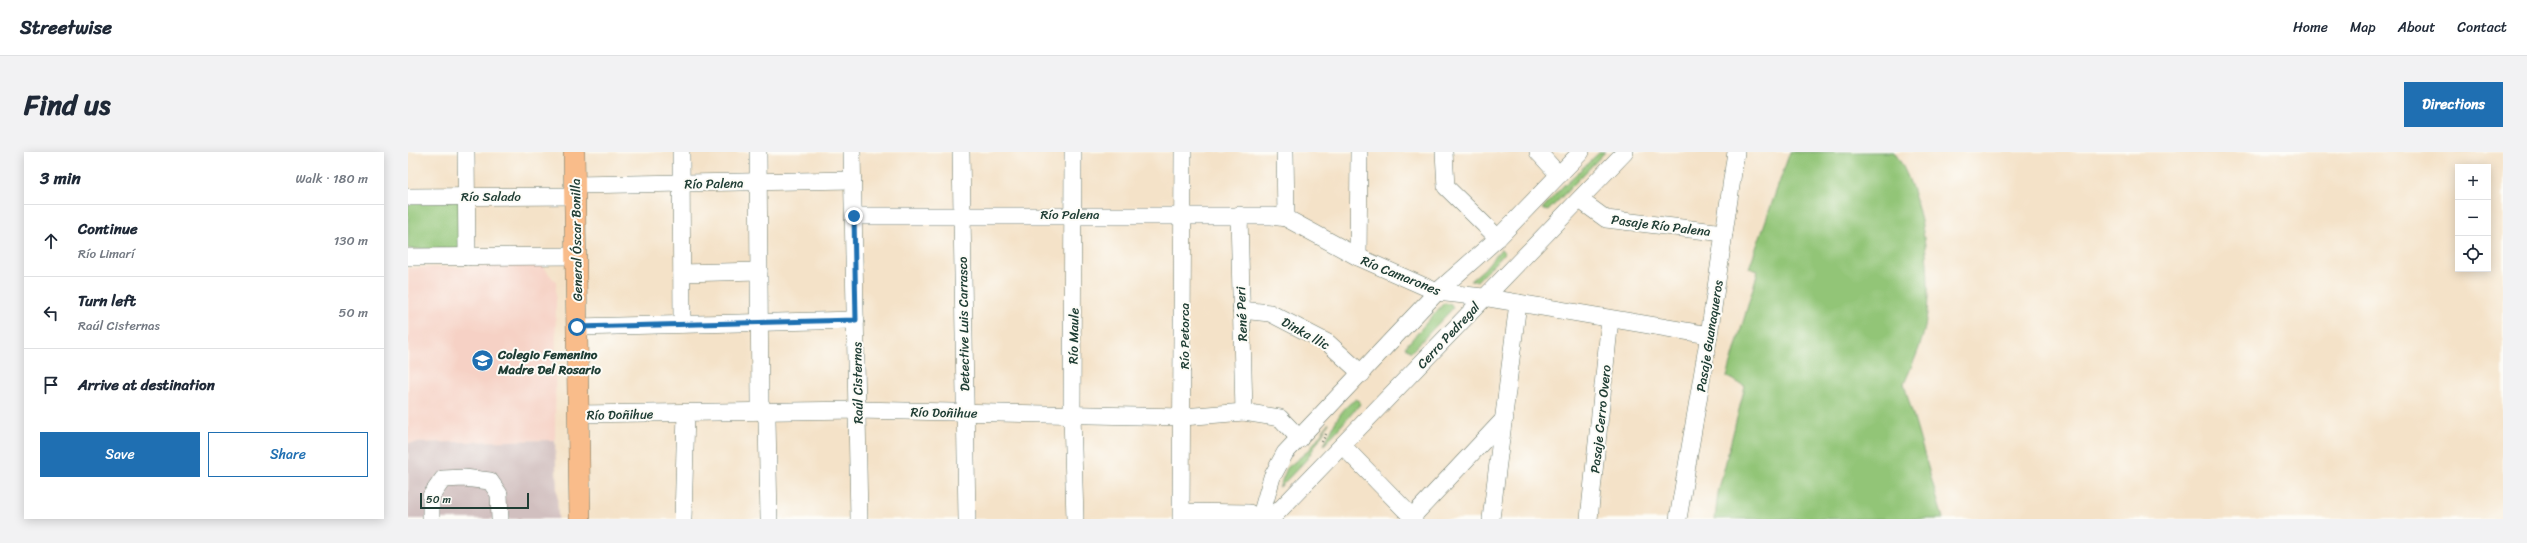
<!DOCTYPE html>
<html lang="en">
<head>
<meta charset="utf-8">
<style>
	:root { --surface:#fff; --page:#f2f2f3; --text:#1f2937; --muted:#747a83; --line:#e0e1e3; --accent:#1f6fb2 }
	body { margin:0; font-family:Sriracha,sans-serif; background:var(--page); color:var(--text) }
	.controls { position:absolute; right:12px; top:12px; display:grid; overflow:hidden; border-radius:0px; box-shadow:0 2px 10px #0003 }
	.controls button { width:36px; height:36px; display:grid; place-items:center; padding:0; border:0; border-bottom:1px solid var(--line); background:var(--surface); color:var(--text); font:20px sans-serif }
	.scale { position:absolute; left:12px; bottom:10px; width:109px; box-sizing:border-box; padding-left:4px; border:2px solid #1f3d34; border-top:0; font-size:11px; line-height:14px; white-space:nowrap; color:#1f3d34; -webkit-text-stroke:3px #fdfcf7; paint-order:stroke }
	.stop { position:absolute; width:12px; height:12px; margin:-9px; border:3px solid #1f6fb2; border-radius:50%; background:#fff }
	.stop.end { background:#1f6fb2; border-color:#fff; box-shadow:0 1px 4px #0008 }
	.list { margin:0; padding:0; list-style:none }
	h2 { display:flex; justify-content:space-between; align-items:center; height:52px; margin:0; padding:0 16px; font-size:17px }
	h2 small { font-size:13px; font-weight:400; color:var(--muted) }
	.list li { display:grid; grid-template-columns:26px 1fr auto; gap:12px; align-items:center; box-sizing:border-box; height:72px; padding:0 16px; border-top:1px solid var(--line) }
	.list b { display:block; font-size:15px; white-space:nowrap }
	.list p { margin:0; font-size:13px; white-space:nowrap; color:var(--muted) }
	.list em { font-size:13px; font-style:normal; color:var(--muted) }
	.actions { display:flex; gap:8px; padding:12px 16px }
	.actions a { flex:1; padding:9px 0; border:1px solid var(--accent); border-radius:0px; text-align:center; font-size:14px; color:var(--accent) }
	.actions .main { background:var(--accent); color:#fff }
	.icon { flex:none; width:22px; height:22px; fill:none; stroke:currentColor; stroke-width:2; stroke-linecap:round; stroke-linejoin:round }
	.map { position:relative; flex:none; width:2095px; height:367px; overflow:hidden; border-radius:0px }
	header { display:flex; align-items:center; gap:24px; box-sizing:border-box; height:56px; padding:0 20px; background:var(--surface); border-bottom:1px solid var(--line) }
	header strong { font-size:19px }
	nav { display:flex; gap:22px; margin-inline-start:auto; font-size:14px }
	.intro { display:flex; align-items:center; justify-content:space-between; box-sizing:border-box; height:96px; padding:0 24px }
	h1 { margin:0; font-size:28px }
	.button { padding:10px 18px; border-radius:0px; background:var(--accent); color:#fff; font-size:14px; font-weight:700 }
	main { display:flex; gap:24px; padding:0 24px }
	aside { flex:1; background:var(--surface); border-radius:0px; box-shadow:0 2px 10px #0003 }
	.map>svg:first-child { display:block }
	.built { fill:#f6d1c5 }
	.industrial { fill:#d1bfbf }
	.green { fill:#92c577; stroke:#588156 }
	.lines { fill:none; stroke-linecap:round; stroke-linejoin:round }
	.minor-casing { stroke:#6a7768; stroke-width:18 }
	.major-casing { stroke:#6a7768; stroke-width:22 }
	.path { stroke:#6a7768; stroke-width:2.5; stroke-dasharray:1 3; stroke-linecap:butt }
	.minor { stroke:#fff; stroke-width:17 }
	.major { stroke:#f9bc8a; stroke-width:21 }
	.route { stroke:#1f6fb2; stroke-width:5 }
	.labels { text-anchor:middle; stroke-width:4; stroke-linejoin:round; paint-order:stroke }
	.street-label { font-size:13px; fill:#1f3d34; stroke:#fdfcf7 }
	.poi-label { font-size:13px; font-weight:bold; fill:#1f3d34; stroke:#fdfcf7; text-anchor:start }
</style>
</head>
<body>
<header>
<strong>Streetwise</strong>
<nav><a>Home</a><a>Map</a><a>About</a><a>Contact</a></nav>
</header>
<div class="intro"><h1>Find us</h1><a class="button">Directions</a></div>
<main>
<aside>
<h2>3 min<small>Walk · 180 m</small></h2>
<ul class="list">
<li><svg class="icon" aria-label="ahead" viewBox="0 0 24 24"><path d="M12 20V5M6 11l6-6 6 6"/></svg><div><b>Continue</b><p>Río Limarí</p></div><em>130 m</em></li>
<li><svg class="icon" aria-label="left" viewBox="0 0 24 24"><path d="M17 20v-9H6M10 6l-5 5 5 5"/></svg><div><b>Turn left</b><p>Raúl Cisternas</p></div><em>50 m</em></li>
<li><svg class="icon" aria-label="arrive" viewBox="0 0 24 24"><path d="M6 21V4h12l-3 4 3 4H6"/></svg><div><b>Arrive at destination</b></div></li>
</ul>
<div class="actions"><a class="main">Save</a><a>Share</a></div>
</aside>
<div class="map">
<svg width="2095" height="367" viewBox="0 0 2095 367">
	<rect width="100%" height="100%" fill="#fdfcf7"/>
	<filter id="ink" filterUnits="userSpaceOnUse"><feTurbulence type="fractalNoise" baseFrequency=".025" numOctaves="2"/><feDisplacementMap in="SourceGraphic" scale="8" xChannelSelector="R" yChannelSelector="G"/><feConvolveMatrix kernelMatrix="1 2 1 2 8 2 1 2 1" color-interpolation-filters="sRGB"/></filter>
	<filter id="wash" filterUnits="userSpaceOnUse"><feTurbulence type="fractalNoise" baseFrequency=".012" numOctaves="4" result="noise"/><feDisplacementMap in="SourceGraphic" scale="16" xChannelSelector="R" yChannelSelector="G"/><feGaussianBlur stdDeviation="0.9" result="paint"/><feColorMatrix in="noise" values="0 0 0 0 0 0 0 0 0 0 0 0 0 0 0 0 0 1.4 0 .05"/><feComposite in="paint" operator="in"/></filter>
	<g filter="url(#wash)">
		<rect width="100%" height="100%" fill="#f4e2c8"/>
		<path class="built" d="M133 113 148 130 147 288 0 291V116Z"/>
		<path class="industrial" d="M147 288 150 367H0V291Z"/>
		<g class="green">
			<path d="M1192 0H1197L1140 59 1134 57 1154 35Z"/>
			<path d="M1382 0H1486C1515 38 1526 128 1517 175 1513 195 1504 213 1496 232L1535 367H1307L1310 341 1337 234 1319 225 1350 119 1341 116Z"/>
			<path d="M53 48V97H0V50Z"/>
			<path d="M1093 97 1097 101 1069 129H1062L1076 117Z"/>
			<path d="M1036 151 1043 152 1045 156 1003 200 997 195Z"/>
			<path d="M949 247 953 251 916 293C924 277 932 255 949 247Z"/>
			<path d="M921 271 899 307 871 336 879 316 901 298Z"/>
		</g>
	</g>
	<g filter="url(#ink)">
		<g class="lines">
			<defs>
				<g id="minor">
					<path d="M58 0 59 105"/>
					<path d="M273 0 274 172"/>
					<path d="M350 0 352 250 359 268 361 367"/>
					<path d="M444 0 451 367"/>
					<path d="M553 0 559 367"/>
					<path d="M665 0 664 263 667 367"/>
					<path d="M877 0 878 66"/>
					<path d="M1036 0 1038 35 1090 86"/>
					<path d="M1130 0 1151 23"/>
					<path d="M167 33 445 28"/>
					<path d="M0 45 167 44"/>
					<path d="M1172 48 1198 67 1316 81"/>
					<path d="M831 63 836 260"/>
					<path d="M446 64H864L878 66 950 105 1029 140 1075 145 1301 183"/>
					<path d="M0 105 168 104"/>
					<path d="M950 105 951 0"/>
					<path d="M274 121 351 119"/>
					<path d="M833 158 862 161 920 191 954 222"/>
					<path d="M169 175 448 168"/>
					<path d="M170 262 449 258 775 265 836 260 872 266 892 287"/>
					<path d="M935 294 1006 367"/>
					<path d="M774 360 841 361 843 367"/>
					<path d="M1004 365 1097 266"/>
					<path d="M23 367V344L35 327 56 326 82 329 91 342 92 367"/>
					<path d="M275 367 278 261"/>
					<path d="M773 367 775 0"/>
					<path d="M852 367 864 325 877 301 1029 140 1090 86 1173 0"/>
					<path d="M863 367 1217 0"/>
					<path d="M1083 367 1110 151"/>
					<path d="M1181 367 1202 167"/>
					<path d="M1270 367 1301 183 1328 0"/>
				</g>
				<path id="major" d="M166 0 172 367"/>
			</defs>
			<use href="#minor" class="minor-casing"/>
			<use href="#major" class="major-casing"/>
			<path class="path" d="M914 290 919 280"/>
			<use href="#minor" class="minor"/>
			<use href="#major" class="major"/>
		</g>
	</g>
	<g class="lines" filter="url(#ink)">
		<path class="route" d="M169 175 448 168 446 64"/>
	</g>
	<defs>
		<symbol id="school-disc" viewBox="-11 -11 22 22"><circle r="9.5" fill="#1f6fb2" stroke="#fdfcf7"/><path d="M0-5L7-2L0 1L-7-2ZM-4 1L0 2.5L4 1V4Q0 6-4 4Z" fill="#fff"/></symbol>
	</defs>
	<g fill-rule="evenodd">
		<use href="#school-disc" x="62" y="196" width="25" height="25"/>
	</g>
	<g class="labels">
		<g class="street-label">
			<text transform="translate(306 31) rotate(-1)" y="5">Río Palena</text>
			<text x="83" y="49">Río Salado</text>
			<text x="662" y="67">Río Palena</text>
			<text transform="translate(1253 73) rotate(7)" y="5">Pasaje Río Palena</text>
			<text transform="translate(168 88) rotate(-91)" y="5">General Óscar Bonilla</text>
			<text transform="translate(993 123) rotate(22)" y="5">Río Camarones</text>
			<text transform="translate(833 162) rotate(-92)" y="5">René Peri</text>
			<text transform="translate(555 172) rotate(-91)" y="5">Detective Luis Carrasco</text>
			<text transform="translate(898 181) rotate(29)" y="5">Dinka llic</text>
			<text transform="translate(1040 183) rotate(-47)" y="5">Cerro Pedregal</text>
			<text transform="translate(665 184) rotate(-89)" y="5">Río Maule</text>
			<text transform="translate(776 184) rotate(-90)" y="5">Río Petorca</text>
			<text transform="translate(1301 184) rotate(-81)" y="5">Pasaje Guanaqueros</text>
			<text transform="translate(449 231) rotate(-91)" y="5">Raúl Cisternas</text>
			<text transform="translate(536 260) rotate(1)" y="5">Río Doñihue</text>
			<text transform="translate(212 262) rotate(-1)" y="5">Río Doñihue</text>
			<text transform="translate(1192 267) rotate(-84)" y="5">Pasaje Cerro Overo</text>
		</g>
		<g class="poi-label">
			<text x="90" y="207">Colegio Femenino<tspan x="90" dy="15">Madre Del Rosario</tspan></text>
		</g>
	</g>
</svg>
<div class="controls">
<button>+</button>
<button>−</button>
<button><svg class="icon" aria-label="locate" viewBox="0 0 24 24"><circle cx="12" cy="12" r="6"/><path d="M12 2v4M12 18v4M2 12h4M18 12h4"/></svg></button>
</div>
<div class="scale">50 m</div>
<div class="stop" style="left:169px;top:175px"></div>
<div class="stop end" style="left:446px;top:64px"></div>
</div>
</main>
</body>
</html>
